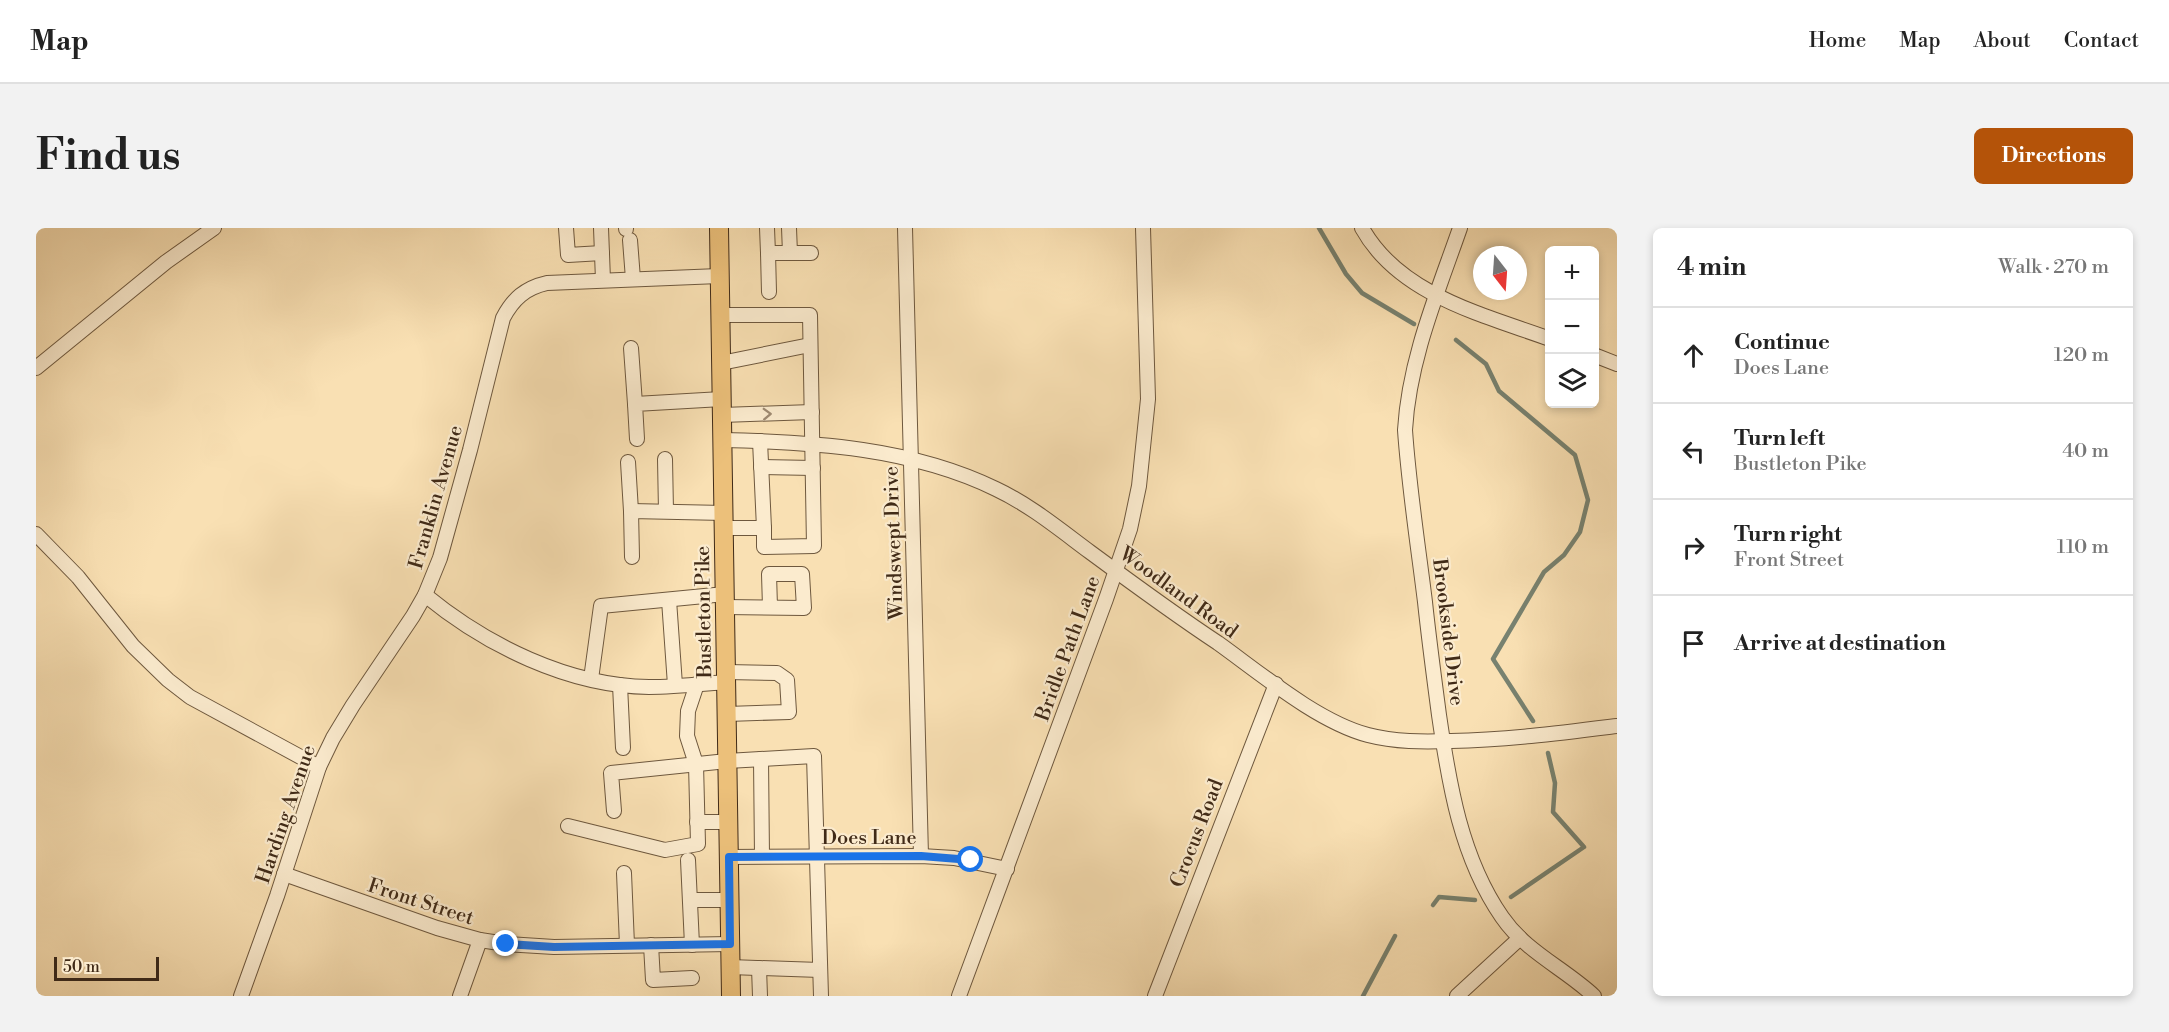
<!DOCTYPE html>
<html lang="en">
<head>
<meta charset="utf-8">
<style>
	:root { --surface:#fff; --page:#f2f2f2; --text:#222; --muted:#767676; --line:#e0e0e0; --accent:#b45309 }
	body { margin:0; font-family:"Libre Bodoni",serif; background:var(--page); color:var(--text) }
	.controls { position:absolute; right:18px; top:18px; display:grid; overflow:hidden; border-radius:9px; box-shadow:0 3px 9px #0003 }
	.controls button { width:54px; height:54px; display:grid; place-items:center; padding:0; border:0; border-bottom:2px solid var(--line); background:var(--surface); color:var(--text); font:30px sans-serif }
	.compass { position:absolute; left:1437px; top:18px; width:54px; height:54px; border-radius:50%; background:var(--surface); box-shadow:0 3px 9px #0003; rotate:163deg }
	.scale { position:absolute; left:18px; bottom:15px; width:105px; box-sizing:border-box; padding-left:6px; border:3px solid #402a17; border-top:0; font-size:16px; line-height:21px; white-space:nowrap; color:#402a17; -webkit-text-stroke:4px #fbebce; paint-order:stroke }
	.stop { position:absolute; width:18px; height:18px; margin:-14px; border:4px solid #1a73e8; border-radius:50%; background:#fff }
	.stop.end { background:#1a73e8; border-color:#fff; box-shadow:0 2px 6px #0008 }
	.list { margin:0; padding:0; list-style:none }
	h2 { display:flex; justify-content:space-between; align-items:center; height:78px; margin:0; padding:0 24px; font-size:26px }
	h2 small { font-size:20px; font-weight:400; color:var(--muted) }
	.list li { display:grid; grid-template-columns:39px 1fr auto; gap:18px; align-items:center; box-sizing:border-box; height:96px; padding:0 24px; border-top:2px solid var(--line) }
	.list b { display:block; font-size:22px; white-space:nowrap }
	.list p { margin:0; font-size:20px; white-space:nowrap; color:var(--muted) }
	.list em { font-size:20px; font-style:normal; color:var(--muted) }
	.icon { flex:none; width:33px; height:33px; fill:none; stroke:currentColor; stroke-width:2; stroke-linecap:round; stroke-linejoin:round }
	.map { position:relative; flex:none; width:1581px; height:768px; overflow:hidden; border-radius:9px }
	header { display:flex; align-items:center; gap:36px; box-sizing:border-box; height:84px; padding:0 30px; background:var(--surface); border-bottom:2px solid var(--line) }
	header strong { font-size:28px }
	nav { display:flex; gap:33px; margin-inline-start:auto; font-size:21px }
	.intro { display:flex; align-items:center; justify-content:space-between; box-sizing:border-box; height:144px; padding:0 36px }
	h1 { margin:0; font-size:42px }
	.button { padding:15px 27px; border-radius:9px; background:var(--accent); color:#fff; font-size:21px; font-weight:700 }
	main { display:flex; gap:36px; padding:0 36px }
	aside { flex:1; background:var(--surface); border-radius:9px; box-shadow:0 3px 9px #0003 }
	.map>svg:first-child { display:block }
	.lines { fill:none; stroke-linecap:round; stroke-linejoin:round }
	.stream { stroke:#788270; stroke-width:4.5 }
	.minor-casing { stroke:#6e583e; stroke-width:16 }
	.major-casing { stroke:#402a17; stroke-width:20 }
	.minor { stroke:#fbebce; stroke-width:14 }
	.major { stroke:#ecc07a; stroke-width:18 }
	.oneway { stroke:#9e8a72 }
	.route { stroke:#1a73e8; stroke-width:8 }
	.labels { text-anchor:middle; stroke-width:4.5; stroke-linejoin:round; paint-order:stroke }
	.street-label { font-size:20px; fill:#402a17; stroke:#fbebce }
</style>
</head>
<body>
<header>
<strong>Map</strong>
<nav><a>Home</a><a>Map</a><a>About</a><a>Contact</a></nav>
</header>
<div class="intro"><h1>Find us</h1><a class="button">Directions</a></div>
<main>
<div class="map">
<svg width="1581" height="768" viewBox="0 0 1581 768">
	<rect width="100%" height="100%" fill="#f9e0b3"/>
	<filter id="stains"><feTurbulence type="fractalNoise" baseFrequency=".00333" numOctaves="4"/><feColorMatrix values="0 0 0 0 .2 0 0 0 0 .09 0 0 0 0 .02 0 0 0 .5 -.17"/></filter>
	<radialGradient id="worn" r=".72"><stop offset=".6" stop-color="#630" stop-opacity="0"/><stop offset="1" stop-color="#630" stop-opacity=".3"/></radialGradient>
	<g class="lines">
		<g class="stream">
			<path d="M1283 0 1310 46 1326 65 1378 96"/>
			<path d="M1420 112 1450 136 1463 163 1539 227 1552 272 1544 304 1528 327 1508 344 1457 431 1497 493"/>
			<path d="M1475 669 1548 619 1517 584 1519 555 1512 525"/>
			<path d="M1397 677 1403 669 1439 672"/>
			<path d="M1327 768 1359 708"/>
		</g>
		<defs>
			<g id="minor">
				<path d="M530 0 532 27 566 25"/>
				<path d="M565 0 567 52"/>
				<path d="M590 0V1"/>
				<path d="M731 0 732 25H754L753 0"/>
				<path d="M869 0 885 628"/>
				<path d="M1326 0C1363 67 1448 87 1514 111"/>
				<path d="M1424 0C1401 66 1373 132 1369 202 1373 260 1382 317 1389 374 1393 412 1398 449 1403 487 1413 556 1425 630 1466 689 1490 724 1528 740 1558 768"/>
				<path d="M594 12 597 51"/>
				<path d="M732 25 733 64"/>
				<path d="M754 25H775"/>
				<path d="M684 87H774L778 318 728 319V300"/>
				<path d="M595 120 599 176"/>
				<path d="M1558 127 1581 136"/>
				<path d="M685 135 774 117"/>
				<path d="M0 140 130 34 178 0"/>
				<path d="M686 187 776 184"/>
				<path d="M601 211 599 176 686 171"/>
				<path d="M687 212C779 214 876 220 960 261 994 277 1023 301 1054 324 1096 355 1138 386 1182 415 1224 445 1282 494 1332 507 1359 514 1387 514 1415 513 1471 512 1525 505 1581 498"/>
				<path d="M629 231 630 283"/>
				<path d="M592 234 595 283"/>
				<path d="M725 239 777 240"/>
				<path d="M688 300H728L724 213"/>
				<path d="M0 306 42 349 97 418 132 452 154 469 283 539"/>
				<path d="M596 329 595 283 688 285"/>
				<path d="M389 367C450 417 532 458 613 459 639 459 665 456 691 454"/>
				<path d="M633 372 639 457"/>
				<path d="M689 379 768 380 766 346H733L734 379"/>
				<path d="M691 444 741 445 751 452 753 484 691 486"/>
				<path d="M555 451 565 378 689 366"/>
				<path d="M584 457 587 520"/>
				<path d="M725 531 726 628"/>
				<path d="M578 583 575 545 691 533 778 528 785 768"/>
				<path d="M661 594H692"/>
				<path d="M532 598 629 622 662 616 660 536 651 508 652 483 661 456"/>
				<path d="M693 629 885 628 918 630 971 641"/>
				<path d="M652 632 656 717"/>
				<path d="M588 645 591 717"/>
				<path d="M248 646 401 700 444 712 470 716 518 719 694 716"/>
				<path d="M654 672H694"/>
				<path d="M615 717 617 752 656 750"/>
				<path d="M694 739 784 742"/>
				<path d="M723 740 724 768"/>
				<path d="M205 768 241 668 283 539 297 510 317 477 377 388 389 367 404 330 434 222 467 90C477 71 489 60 511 55L683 48"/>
				<path d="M424 768 444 712"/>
				<path d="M923 768 1070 371 1094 301 1103 258 1112 171 1107 0"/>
				<path d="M1119 768 1240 456"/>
				<path d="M1421 768 1484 710"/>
			</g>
			<path id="major" d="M683 0 695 768"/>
		</defs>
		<use href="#minor" class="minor-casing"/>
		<use href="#major" class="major-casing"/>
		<use href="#minor" class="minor"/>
		<use href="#major" class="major"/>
	</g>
	<defs><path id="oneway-chevron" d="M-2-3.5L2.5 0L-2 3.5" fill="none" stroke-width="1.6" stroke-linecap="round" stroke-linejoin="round" transform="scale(1.5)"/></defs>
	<use class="oneway" href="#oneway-chevron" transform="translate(731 186) rotate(-2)"/>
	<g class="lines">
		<path class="route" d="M470 716 518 719 694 716 693 629 885 628 935 632"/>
	</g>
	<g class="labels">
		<g class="street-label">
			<text transform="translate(399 269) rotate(-74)" y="7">Franklin Avenue</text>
			<text transform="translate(857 315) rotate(-92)" y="7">Windswept Drive</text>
			<text transform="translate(1143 364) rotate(36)" y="7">Woodland Road</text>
			<text transform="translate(667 384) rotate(-91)" y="7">Bustleton Pike</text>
			<text transform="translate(1413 404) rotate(83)" y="7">Brookside Drive</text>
			<text transform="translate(1031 420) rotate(-70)" y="7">Bridle Path Lane</text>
			<text transform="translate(249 586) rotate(-71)" y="7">Harding Avenue</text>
			<text transform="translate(1160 605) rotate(-69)" y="7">Crocus Road</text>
			<text x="833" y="616">Does Lane</text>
			<text transform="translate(385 673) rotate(18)" y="7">Front Street</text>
		</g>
	</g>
	<rect width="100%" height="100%" filter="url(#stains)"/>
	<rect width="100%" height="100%" fill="url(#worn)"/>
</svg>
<div class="controls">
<button>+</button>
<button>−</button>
<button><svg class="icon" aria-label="layers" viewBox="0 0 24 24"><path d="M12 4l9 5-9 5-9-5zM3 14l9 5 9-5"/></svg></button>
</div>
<svg class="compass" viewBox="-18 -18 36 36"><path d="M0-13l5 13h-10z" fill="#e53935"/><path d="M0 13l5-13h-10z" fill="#767676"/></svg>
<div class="scale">50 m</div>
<div class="stop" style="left:935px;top:632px"></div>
<div class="stop end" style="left:470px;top:716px"></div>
</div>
<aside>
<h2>4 min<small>Walk · 270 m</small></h2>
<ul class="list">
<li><svg class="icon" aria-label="ahead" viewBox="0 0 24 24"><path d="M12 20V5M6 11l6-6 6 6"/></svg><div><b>Continue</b><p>Does Lane</p></div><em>120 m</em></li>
<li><svg class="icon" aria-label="left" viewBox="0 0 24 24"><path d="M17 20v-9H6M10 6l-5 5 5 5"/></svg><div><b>Turn left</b><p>Bustleton Pike</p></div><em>40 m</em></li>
<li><svg class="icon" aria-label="right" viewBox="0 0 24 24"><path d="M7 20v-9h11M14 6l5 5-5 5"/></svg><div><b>Turn right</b><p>Front Street</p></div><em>110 m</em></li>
<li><svg class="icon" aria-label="arrive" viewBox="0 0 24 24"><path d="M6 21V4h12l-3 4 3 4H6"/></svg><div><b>Arrive at destination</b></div></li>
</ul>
</aside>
</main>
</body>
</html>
